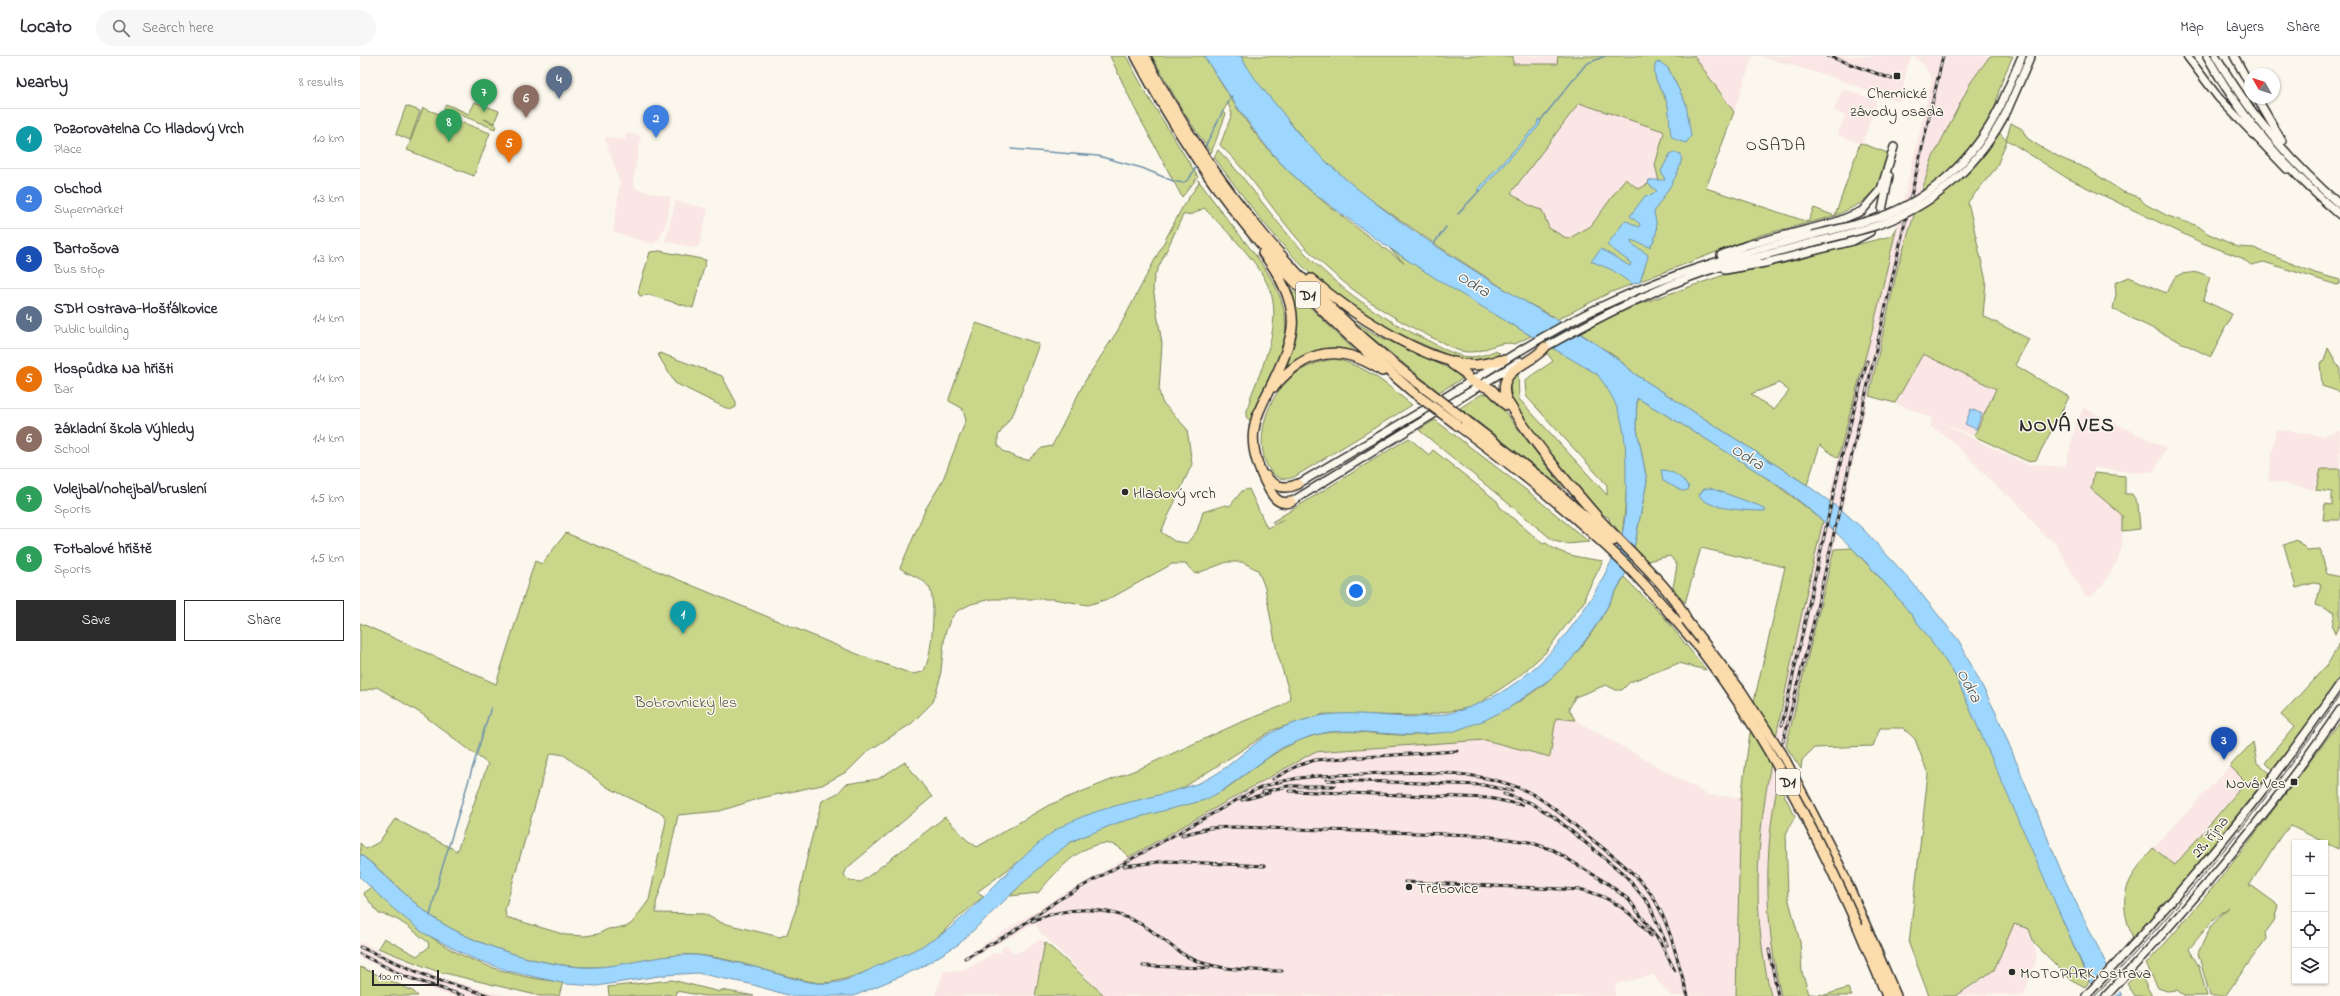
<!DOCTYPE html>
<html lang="en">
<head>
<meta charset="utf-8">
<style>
	:root { --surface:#fff; --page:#f7f7f7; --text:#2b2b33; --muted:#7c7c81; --line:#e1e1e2; --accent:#2b2b2b }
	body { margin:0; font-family:"Indie Flower",sans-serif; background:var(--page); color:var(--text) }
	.controls { position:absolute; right:12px; bottom:12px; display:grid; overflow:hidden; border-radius:0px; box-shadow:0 1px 3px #0004 }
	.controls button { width:36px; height:36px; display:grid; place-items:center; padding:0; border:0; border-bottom:1px solid var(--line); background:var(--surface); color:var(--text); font:20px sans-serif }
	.compass { position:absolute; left:1884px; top:12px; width:36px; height:36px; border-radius:50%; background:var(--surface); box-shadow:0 1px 3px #0004; rotate:309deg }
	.scale { position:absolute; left:12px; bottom:10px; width:67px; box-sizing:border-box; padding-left:4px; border:2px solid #2b2b2b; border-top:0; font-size:11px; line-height:14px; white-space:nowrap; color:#2b2b2b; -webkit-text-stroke:3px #fbf7ec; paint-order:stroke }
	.you { position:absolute; left:996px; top:535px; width:14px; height:14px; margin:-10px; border:3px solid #fff; border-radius:50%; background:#1a73e8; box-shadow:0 0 0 6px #1a73e833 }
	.badge { display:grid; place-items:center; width:26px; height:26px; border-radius:50%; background:var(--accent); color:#fff; font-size:13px; font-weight:700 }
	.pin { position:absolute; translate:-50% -33px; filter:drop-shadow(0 1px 2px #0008) }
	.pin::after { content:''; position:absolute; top:21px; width:14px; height:12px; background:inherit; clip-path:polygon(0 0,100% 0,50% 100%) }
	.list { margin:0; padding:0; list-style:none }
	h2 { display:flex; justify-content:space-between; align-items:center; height:52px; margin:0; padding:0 16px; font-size:17px }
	h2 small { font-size:13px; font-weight:400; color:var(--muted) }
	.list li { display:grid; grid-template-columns:26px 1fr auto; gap:12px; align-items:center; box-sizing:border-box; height:60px; padding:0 16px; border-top:1px solid var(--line) }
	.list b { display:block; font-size:15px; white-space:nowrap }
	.list p { margin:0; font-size:13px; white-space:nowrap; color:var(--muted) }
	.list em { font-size:13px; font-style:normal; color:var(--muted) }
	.actions { display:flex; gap:8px; padding:12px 16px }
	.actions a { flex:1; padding:9px 0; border:1px solid var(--accent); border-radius:0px; text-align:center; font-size:14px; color:var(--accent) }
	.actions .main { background:var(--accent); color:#fff }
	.icon { flex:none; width:22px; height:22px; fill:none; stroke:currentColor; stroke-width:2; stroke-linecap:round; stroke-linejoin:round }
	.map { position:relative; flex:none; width:1980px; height:940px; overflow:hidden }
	header { display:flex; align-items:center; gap:24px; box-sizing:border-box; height:56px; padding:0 20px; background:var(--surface); border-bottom:1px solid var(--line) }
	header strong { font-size:19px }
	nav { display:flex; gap:22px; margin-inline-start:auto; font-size:14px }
	.search { width:280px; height:36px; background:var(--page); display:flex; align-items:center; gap:10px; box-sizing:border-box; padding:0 14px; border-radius:22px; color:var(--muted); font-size:15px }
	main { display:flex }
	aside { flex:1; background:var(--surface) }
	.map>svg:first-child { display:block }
	.built { fill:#fae6e4 }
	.green { fill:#cad78b; stroke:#7a815b; fill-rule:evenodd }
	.water { fill:#9ed7fe; stroke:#7092aa }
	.pier { fill:#fbf7ec }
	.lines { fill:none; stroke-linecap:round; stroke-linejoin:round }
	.stream { stroke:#7092aa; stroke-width:1.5 }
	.secondary-casing { stroke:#2b2b2b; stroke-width:10 }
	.highway-casing { stroke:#2b2b2b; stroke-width:12 }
	.secondary { stroke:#fbf7ec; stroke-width:7 }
	.highway { stroke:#fcdcac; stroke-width:9 }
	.tram { stroke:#2b2b2b; stroke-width:1 }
	.rail-casing { stroke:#2b2b2b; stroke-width:3 }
	.rail { stroke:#fbf7ec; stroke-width:1.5; stroke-dasharray:4.5; stroke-linecap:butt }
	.secondary-bridge-casing { stroke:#2b2b2b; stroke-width:10; stroke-linecap:butt }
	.highway-bridge-casing { stroke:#2b2b2b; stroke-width:12; stroke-linecap:butt }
	.secondary-bridge { stroke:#fbf7ec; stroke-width:7 }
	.highway-bridge { stroke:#fcdcac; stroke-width:9 }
	.poi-dot { fill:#2b2b2b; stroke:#fbf7ec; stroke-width:1.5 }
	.labels { text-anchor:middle; stroke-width:3; stroke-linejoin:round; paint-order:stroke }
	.shield { fill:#fbf7ec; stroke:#696865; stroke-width:1 }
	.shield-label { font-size:15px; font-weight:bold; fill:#2b2b2b }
	.poi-label { font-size:16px; fill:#2b2b2b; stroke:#fbf7ec; text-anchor:start }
	.park-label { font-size:16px; fill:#535643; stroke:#fbf7ec }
	.street-label { font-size:16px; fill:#2b2b2b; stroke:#fbf7ec }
	.neighbourhood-label { font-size:17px; letter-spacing:1px; fill:#2b2b2b; stroke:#fbf7ec }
	.water-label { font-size:17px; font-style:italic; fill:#485660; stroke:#fbf7ec }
	.district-label { font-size:20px; font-weight:bold; letter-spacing:1px; fill:#2b2b2b; stroke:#fbf7ec }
</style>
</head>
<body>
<header>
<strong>Locato</strong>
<div class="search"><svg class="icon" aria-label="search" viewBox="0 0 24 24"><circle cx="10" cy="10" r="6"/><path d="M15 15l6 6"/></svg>Search here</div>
<nav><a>Map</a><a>Layers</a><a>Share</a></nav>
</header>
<main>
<aside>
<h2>Nearby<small>8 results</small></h2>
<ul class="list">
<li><span class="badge" style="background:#0f9aa8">1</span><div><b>Pozorovatelna CO Hladový Vrch</b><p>Place</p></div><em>1.0 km</em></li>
<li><span class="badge" style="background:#3f7fe0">2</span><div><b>Obchod</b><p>Supermarket</p></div><em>1.3 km</em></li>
<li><span class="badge" style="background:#1a4fb4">3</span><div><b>Bartošova</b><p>Bus stop</p></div><em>1.3 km</em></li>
<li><span class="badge" style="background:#5c6f8a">4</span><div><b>SDH Ostrava-Hošťálkovice</b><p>Public building</p></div><em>1.4 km</em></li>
<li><span class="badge" style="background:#e8710a">5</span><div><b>Hospůdka Na hřišti</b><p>Bar</p></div><em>1.4 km</em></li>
<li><span class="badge" style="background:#8d6e63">6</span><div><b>Základní škola Výhledy</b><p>School</p></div><em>1.4 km</em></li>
<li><span class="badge" style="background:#2e9e5b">7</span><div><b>Volejbal/nohejbal/bruslení</b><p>Sports</p></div><em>1.5 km</em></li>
<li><span class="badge" style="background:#2e9e5b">8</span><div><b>Fotbalové hřiště</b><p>Sports</p></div><em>1.5 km</em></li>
</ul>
<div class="actions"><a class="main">Save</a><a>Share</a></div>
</aside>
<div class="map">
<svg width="1980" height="940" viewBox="0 0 1980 940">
	<rect width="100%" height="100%" fill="#fbf7ec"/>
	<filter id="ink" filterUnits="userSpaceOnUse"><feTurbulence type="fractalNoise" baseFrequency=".025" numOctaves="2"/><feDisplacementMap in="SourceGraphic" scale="8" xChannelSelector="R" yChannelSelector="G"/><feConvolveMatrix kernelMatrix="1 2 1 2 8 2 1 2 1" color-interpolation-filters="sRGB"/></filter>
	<g filter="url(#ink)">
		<g class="built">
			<rect x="1153" y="0" width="45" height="8"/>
			<path d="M1334 0H1393L1374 56Z"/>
			<path d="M1400 0H1552L1547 11 1541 45H1536L1472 21Z"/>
			<path d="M1554 0H1630L1611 26 1562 132 1538 210 1456 570 1423 702 1413 753 1408 801 1410 873 1421 940H1411L1403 902 1398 853V801L1403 751 1439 567 1486 369 1521 240 1572 23 1565 10Z"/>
			<path d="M1482 32 1517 45 1502 88 1478 79 1485 60 1474 55Z"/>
			<path d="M1219 47 1303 75 1304 77 1295 109 1299 126 1288 128 1279 133 1265 123 1231 170 1208 184 1189 173 1182 154 1170 152 1161 142 1151 138Z"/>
			<path d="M266 77 281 80 273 126 276 133 311 141 306 166 299 184 292 188 253 176 260 127 245 83 246 81 265 84Z"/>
			<path d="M316 145 348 153 339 190 334 192 305 185Z"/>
			<path d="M1563 298 1636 333 1614 380 1577 365 1666 408 1705 411 1717 364 1724 352 1806 392 1794 415 1781 417 1734 412 1731 433 1762 459V489L1758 504 1744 527 1732 540H1725L1695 486 1686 481 1652 441 1644 438 1590 383 1570 370 1572 362 1535 347Z"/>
			<path d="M1916 373 1962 380 1980 374V413H1961L1956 434 1908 424Z"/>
			<path d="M1196 662 1215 664 1348 739 1381 742 1376 940H1311L1293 919 1256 928 1255 940H745L679 875 675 867 612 902 606 904 604 901 694 843 954 696 1125 684 1189 701Z"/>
			<path d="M1870 710 1886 726 1815 810 1793 792Z"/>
			<path d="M1654 868 1669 873 1677 902 1663 940 1636 938 1596 940 1624 922Z"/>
			<path d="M680 884 685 886 674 940H575L583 916 607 913 634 897 642 896V891L646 889 655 898Z"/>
			<path d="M0 886 74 919 145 940H91L68 933 0 902Z"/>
		</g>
		<g class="green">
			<path d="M750 0H766L787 39 838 121 822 141 775 53Z"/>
			<path d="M792 0H844C865 33 886 69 912 98 948 138 1001 174 1044 207L1030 193 1171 280 1155 288C1134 283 1122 302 1097 294 1089 291 1081 285 1073 282 1025 259 982 229 945 191 915 159 893 120 860 89L872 58 868 47 863 55 866 58 851 97 823 55Z"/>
			<path d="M881 0H1153V8H1197L1198 0H1334L1374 56 1346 132 1448 166 1454 152 1475 160 1500 87 1528 97 1517 132 1501 147 1475 160 1401 179 1249 237 1198 263 1160 243 1081 192 1001 137 950 91 892 20ZM1308 12 1326 48 1312 80 1309 51 1295 21ZM1219 47 1303 75 1304 77 1295 109 1299 125 1289 124 1288 128 1279 133 1265 123 1231 170 1208 183 1189 172 1182 154C1168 151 1163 144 1151 137Z"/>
			<path d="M1630 0H1653C1641 25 1634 43 1634 71L1646 84 1651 67 1662 73 1667 82 1679 90 1703 103 1728 113 1763 136 1779 141 1785 148 1808 160 1838 170 1847 177 1878 191 1894 192 1955 217 1980 224V227L1977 229 1904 206 1891 209 1882 202 1840 186 1707 122 1647 84 1636 112 1608 146 1626 225 1623 260 1669 283 1655 309 1709 341 1676 404 1667 405 1614 380 1636 333 1563 298 1535 347 1509 340 1538 210 1572 103 1611 26Z"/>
			<path d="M115 46 139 55 134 67 124 63 136 69 135 73 84 52 86 48 109 58Z"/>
			<path d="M46 50 60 55 50 84 36 78Z"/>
			<path d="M63 52 130 77 114 120 47 94Z"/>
			<path d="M858 94C889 125 912 163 942 194 978 232 1020 262 1067 284 1092 297 1106 308 1134 295L1140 297C1119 314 1091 300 1069 291 1042 279 1014 268 990 251 935 211 894 156 854 101Z"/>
			<path d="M838 124C851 141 864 160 878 177 904 210 935 245 923 291 916 317 899 340 892 366L886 361C889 338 899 324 905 303 911 287 916 263 913 246 908 212 867 176 844 152L833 158 823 159 794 221 793 232 802 288 799 335 802 346 827 373 832 408 801 476 814 485 827 487 837 475 843 456 865 449 870 450 882 435 889 433 907 472 924 464 912 466 1049 382 1069 399 1073 394 1137 445 1140 451 1183 488 1186 487C1201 500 1224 502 1243 505L1225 540 1226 543 1185 597 1158 621 1114 651 1061 660 964 658 913 674 818 735 679 791 617 836 624 840C609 853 593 865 580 879 564 894 481 930 459 927 419 921 380 903 338 899 304 896 270 911 236 911 188 913 112 889 73 861 46 842 26 817 0 798V787L6 793 19 786 35 763 97 795 128 708 62 658 17 631 0 636V567L136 628 175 505 182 508 206 477 502 600 552 618 563 616C572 605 577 543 569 531 562 521 549 519 540 512L566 452 582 426 606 364 602 352 589 345V343L616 267 679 288 654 356 638 380V389L643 395 658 402 668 404 682 392 692 390 725 325 758 274 823 150 839 127ZM867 506H882L898 514 905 532 917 596 930 639 929 644 922 650 879 667 783 711 689 749 617 791 607 784 585 761 501 826 490 825 484 819 487 812 572 741 545 706 518 723 486 728 478 737 462 745 450 788 436 853 427 878 420 881 362 867 344 858 296 857V847L305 819 318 759 360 755 401 742 462 729 488 715 508 695 551 668 573 646 580 623 585 578 590 564 597 555 611 548 631 543H693L728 549 751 542 812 508H826L835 518ZM193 697 204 699 247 731 303 758 306 765 289 844 272 867 266 871 248 873 238 878 225 880 206 879 146 861 145 853 189 700Z"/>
			<path d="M1537 170 1512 276 1478 402 1460 389 1447 429 1275 318 1256 301 1220 277 1265 253 1364 219 1408 211 1531 180ZM1419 327 1429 335 1414 354 1391 338Z"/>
			<path d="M300 195 346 204 333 252 289 239 280 240 278 236 290 196Z"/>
			<path d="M1838 216 1850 221 1843 244 1872 258 1851 301 1753 253 1756 238 1755 227 1769 221 1806 237 1815 221 1821 218Z"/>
			<path d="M925 227 997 297C972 285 947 294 927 311 935 282 943 254 925 227Z"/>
			<path d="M985 260 1018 280 1095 315 1102 323 1079 336Z"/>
			<path d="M1192 292C1206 300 1226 307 1237 318 1276 356 1268 431 1262 480L1254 469 1253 472 1250 468 1249 462 1239 456 1179 383 1153 347 1149 325 1158 318 1159 343 1247 439V429L1166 340 1165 325C1174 316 1183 313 1193 305L1186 296Z"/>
			<path d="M1968 292 1980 313V336L1962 330 1960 307 1964 305Z"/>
			<path d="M300 297 362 320 376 346V351L370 354 315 327 298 299Z"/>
			<path d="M975 303C1007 310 1027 329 1052 349L934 421C888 439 884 314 975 303Z"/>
			<path d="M1122 338H1128L1142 352 1204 433 1100 352Z"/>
			<path d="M1277 342C1341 379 1406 417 1463 465 1449 525 1435 586 1423 647 1401 751 1386 834 1411 940H1376L1381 742 1395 641 1425 511 1341 492 1325 547 1313 532 1317 509 1310 500 1287 505 1274 492 1287 425 1276 368Z"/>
			<path d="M1075 364 1170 437 1229 486 1206 488 1194 485 1059 374Z"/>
			<path d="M1961 413H1980V464H1963L1965 448 1972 449V436L1956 434Z"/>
			<path d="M1734 417 1765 420V438H1772L1778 448 1780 473 1762 475V459L1731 433Z"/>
			<path d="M1937 484 1947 494 1960 493 1967 518 1980 521V567L1975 578 1972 571 1975 556 1956 549 1961 528 1954 527 1936 532 1924 489Z"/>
			<path d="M1492 492 1534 537 1568 579 1595 619 1672 791 1729 926 1725 931 1710 923 1674 887 1669 873 1654 868 1634 914 1596 940H1569L1549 888 1568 718 1555 683 1543 672H1520L1513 690 1454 692 1442 704 1441 713 1426 690 1474 493Z"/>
			<path d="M1264 521 1304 561 1346 614 1319 607 1270 626 1262 634H1256L1246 629 1215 641 1209 653 1215 664 1196 662 1190 701 1125 684 954 696 769 801C765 798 761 792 757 790 728 777 694 818 678 837L650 840C669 821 689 797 713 785 749 767 789 757 827 746 838 742 852 740 862 735 869 731 876 725 883 720 905 704 925 688 952 680 984 670 1017 680 1050 679 1110 678 1169 648 1210 604 1233 580 1248 550 1264 521Z"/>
			<path d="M1980 587V621L1947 670 1913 713 1905 707 1934 671 1921 659 1968 608Z"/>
			<path d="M1980 666V788L1978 793 1931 770 1922 778 1889 830H1892L1918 849 1914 865 1905 877 1906 883 1865 940H1850L1838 897 1851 870 1869 851 1852 865 1829 893 1839 911 1847 940H1825L1817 934 1807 935 1798 932 1786 908C1857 833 1917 748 1980 666Z"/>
			<path d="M1893 686 1897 707 1910 717 1825 825 1773 882C1756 841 1766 825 1793 792L1815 809 1886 726 1870 710Z"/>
			<path d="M1418 727 1435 760 1426 778 1428 841 1440 886 1442 916 1449 938 1465 939 1488 932 1492 940H1421C1405 869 1403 798 1418 727Z"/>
			<path d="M13 830C30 845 45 862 63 875 103 906 154 922 203 926L199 940H180L76 915 18 892 24 882 57 900 69 891 68 886C54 876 37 859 19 858L3 837Z"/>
			<path d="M685 886 745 940H675Z"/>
			<path d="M0 911 53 935 58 940H0Z"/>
			<path d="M1779 916 1792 940H1775L1767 928Z"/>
			<path d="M312 924 360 936 361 934 394 940H345L316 935 315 940 305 938 302 940H249L248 931Z"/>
		</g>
		<g class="water">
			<path d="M844 0H881C892 21 907 38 922 56 931 68 940 81 951 91 1011 151 1086 198 1159 242 1199 266 1240 286 1275 318L1447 429 1484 456 1503 473 1551 525 1599 585 1637 659 1704 822 1762 940H1736L1595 619C1551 553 1500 493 1438 444 1424 432 1408 423 1393 413 1355 388 1317 365 1277 342L1276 368 1287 425 1275 487 1267 515 1240 564 1211 604 1190 623 1149 652 1125 664 1092 676 1049 679 988 675 968 676 951 680 921 692 862 735 845 744 760 766 712 785 685 806 599 888 560 912 494 940H431L390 928 337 917 305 919 237 930 206 928 149 915 112 902 62 876 29 849 0 821V798C26 818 47 843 74 862 113 889 191 914 237 911 272 909 308 895 343 900 359 903 376 906 391 910 419 917 450 932 479 926 492 923 505 916 517 910 542 900 569 889 590 872 609 857 626 838 643 821 662 803 682 781 706 768 748 747 795 743 839 727 867 716 887 690 913 676 922 671 934 667 944 664 991 648 1042 669 1090 657 1159 641 1207 586 1240 527 1248 512 1256 498 1261 482 1267 461 1266 438 1266 417 1266 375 1263 352 1237 318 1153 269 1068 222 990 164 964 145 932 122 912 97 887 67 865 33 844 0Z"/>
			<path d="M1300 6 1308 12 1326 48 1331 80 1326 87C1322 86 1315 84 1312 81 1309 76 1310 57 1308 50 1304 35 1290 23 1296 7Z"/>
			<path d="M1178 63 1181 65 1179 70 1120 135 1117 134 1177 69Z"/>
			<path d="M1314 96 1321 98C1325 113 1301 143 1294 156 1297 170 1299 178 1290 191L1271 184 1272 188 1287 198 1288 201 1280 226 1272 228 1252 214 1231 205 1241 193 1270 210 1271 207 1247 189 1264 166 1267 165 1279 171 1280 168 1270 160 1285 140 1292 139 1297 135 1288 128 1289 124H1305L1301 115 1310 98Z"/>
			<path d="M1611 353 1622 358 1616 373 1605 368Z"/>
			<path d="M1301 414C1312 414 1323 422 1329 431L1328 434 1322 435 1303 425Z"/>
			<path d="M1350 432 1400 450 1406 455C1391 455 1346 454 1339 439L1344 433Z"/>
		</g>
		<path class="pier" d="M1747 909 1761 934 1756 940H1734L1729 929Z"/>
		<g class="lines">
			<g class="stream">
				<path d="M867 47 872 40"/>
				<path d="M1180 65 1226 8 1245 0"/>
				<path d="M845 91 863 55"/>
				<path d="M651 93 738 100 782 112 813 125 823 127 829 123 836 111"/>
				<path d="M1098 158 1120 134"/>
				<path d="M1073 189 1086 171"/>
				<path d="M70 860 80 819 131 651"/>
			</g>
			<defs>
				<g id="secondary">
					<path d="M1827 0 1858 41 1927 113"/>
					<path d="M1847 0C1880 60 1928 115 1980 159"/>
					<path d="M1856 0C1888 56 1932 107 1980 149"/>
					<path d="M1874 0 1890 29"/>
					<path d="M1897 42 1922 85"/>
					<path d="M1640 51 1662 0"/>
					<path d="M1647 55 1671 0"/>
					<path d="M1522 154 1529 120"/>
					<path d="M1361 199 1387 189 1476 166 1502 155 1521 133 1534 91"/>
					<path d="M1365 214 1405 207 1493 185 1510 176"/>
					<path d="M1182 293C1235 263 1289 235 1347 215 1382 204 1418 196 1454 186"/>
					<path d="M1084 342C1139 308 1194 271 1253 245 1317 215 1384 197 1452 179"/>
					<path d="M1092 347 1160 305"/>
					<path d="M938 428 1067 352"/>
					<path d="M931 446 1074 358"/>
					<path d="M1726 940C1818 841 1904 740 1980 628"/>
					<path d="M1746 940C1830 850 1911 756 1980 654"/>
				</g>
				<g id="highway">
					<path d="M776 0C829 103 900 197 985 276 1007 297 1030 316 1053 336"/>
					<path d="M785 0C851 129 947 243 1062 330"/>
					<path d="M903 197C919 217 935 246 932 272 931 282 927 292 924 301 903 355 876 371 908 431 913 441 918 449 931 446"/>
					<path d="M951 223C988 255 1061 304 1110 309 1122 310 1131 305 1143 304"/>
					<path d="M1185 291C1171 310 1134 312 1147 345 1173 386 1207 426 1239 463 1258 484 1320 541 1326 564"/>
					<path d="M1092 308 1105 317 1111 325 1131 333 1146 349"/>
					<path d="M914 331C945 293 981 287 1022 315"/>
					<path d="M1104 363 1182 423 1253 485"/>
					<path d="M1096 368C1155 411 1212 456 1264 507 1291 534 1314 563 1339 591"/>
					<path d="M906 420C913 431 926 434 938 428"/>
					<path d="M1422 698 1480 811 1536 940"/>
					<path d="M1498 871 1527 940"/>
				</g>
			</defs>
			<use href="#secondary" class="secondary-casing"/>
			<use href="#highway" class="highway-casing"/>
			<use href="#secondary" class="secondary"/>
			<use href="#highway" class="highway"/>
			<path class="tram" d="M1735 940C1824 846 1907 746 1980 639"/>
			<defs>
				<g id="rail">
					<path d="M1468 0 1532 23"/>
					<path d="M1422 669 1483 395 1507 305"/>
					<path d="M1423 686 1453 569 1583 0"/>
					<path d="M913 723 937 710 955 704 1097 695"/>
					<path d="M967 724 1123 729 1152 735"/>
					<path d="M929 735 1129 742 1162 749"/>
					<path d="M903 736 928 730H974"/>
					<path d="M1144 738 1171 747 1194 761 1265 819 1289 848 1307 889"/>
					<path d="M882 744 909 737"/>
					<path d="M822 779 849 772 876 771 1117 779 1169 786 1193 794 1247 827 1269 844 1299 884 1315 915"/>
					<path d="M764 810 807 805 904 810"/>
					<path d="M1045 826 1223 834C1252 841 1273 857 1291 880"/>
					<path d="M672 865C711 849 752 849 789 873 805 884 818 898 837 905 864 915 894 914 922 915"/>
					<path d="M0 891 72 922 131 940"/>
					<path d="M1409 894 1418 940"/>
					<path d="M0 898 44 920 104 940"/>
					<path d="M605 902 651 877 698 844 893 735C929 719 960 720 999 718 1056 716 1122 711 1174 739 1196 752 1214 769 1234 785 1254 801 1276 817 1291 838 1311 868 1317 906 1328 940"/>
					<path d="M783 910 849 912"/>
				</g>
			</defs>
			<use href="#rail" class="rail-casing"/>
			<use href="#rail" class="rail"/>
			<defs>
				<g id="secondary-bridge">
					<path d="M1452 179C1473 174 1495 169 1517 162 1571 144 1615 102 1640 51"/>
					<path d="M1454 186C1475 181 1497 176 1518 169 1576 149 1620 108 1647 55"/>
				</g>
				<g id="highway-bridge">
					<path d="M1062 330 1104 363"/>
					<path d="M1053 336 1096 368"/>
					<path d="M1326 564 1381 635 1422 698"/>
					<path d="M1339 591C1405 677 1454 772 1498 871"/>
				</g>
			</defs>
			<use href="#secondary-bridge" class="secondary-bridge-casing"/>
			<use href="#highway-bridge" class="highway-bridge-casing"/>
			<use href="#secondary-bridge" class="secondary-bridge"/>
			<use href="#highway-bridge" class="highway-bridge"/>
		</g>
	</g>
	<g class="poi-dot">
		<rect x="1533" y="16" width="8" height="8" rx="2"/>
		<circle cx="765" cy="436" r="4"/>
		<rect x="1930" y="722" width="8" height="8" rx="2"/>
		<circle cx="1049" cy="831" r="4"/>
		<circle cx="1652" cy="916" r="4"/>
	</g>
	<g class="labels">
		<g class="shield">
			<rect x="936" y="226" width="24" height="26" rx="3"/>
			<rect x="1416" y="713" width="24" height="26" rx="3"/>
		</g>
		<g class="shield-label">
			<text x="948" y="244">D1</text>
			<text x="1428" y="731">D1</text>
		</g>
		<g class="poi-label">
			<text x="1537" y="42" text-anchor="middle">Chemické<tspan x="1537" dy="18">závody osada</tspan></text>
			<text x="773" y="442">Hladový vrch</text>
			<text x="1926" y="732" text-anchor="end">Nová Ves</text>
			<text x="1057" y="837">Třebovice</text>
			<text x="1660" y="922">MOTOPARK Ostrava</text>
		</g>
		<g class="park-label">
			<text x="326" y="651">Bobrovnický les</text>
		</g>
		<g class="street-label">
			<text transform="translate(1849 780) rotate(-51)" y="6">28. října</text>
		</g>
		<g class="neighbourhood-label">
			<text x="1416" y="94">OSADA</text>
		</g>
		<g class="water-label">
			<text transform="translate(1114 227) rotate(32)" y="6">Odra</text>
			<text transform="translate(1388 400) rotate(32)" y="6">Odra</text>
			<text transform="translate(1610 629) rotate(62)" y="6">Odra</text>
		</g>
		<g class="district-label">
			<text x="1707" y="375">NOVÁ VES</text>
		</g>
	</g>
</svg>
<div class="controls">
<button>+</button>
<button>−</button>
<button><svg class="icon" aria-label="locate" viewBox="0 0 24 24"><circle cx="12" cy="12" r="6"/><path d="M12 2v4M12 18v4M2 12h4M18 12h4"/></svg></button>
<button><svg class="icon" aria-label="layers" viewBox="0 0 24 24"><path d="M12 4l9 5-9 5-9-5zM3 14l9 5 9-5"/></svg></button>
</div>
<svg class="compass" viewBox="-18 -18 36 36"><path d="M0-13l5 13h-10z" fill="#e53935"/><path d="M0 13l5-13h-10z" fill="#7c7c81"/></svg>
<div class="scale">100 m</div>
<div class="you"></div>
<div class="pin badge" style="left:323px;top:578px;background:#0f9aa8">1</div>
<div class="pin badge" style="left:296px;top:82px;background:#3f7fe0">2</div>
<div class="pin badge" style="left:1864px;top:704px;background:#1a4fb4">3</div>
<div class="pin badge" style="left:199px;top:43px;background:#5c6f8a">4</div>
<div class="pin badge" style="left:149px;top:107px;background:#e8710a">5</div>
<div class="pin badge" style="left:166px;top:62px;background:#8d6e63">6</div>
<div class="pin badge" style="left:124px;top:56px;background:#2e9e5b">7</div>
<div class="pin badge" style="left:89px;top:86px;background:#2e9e5b">8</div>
</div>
</main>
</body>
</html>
